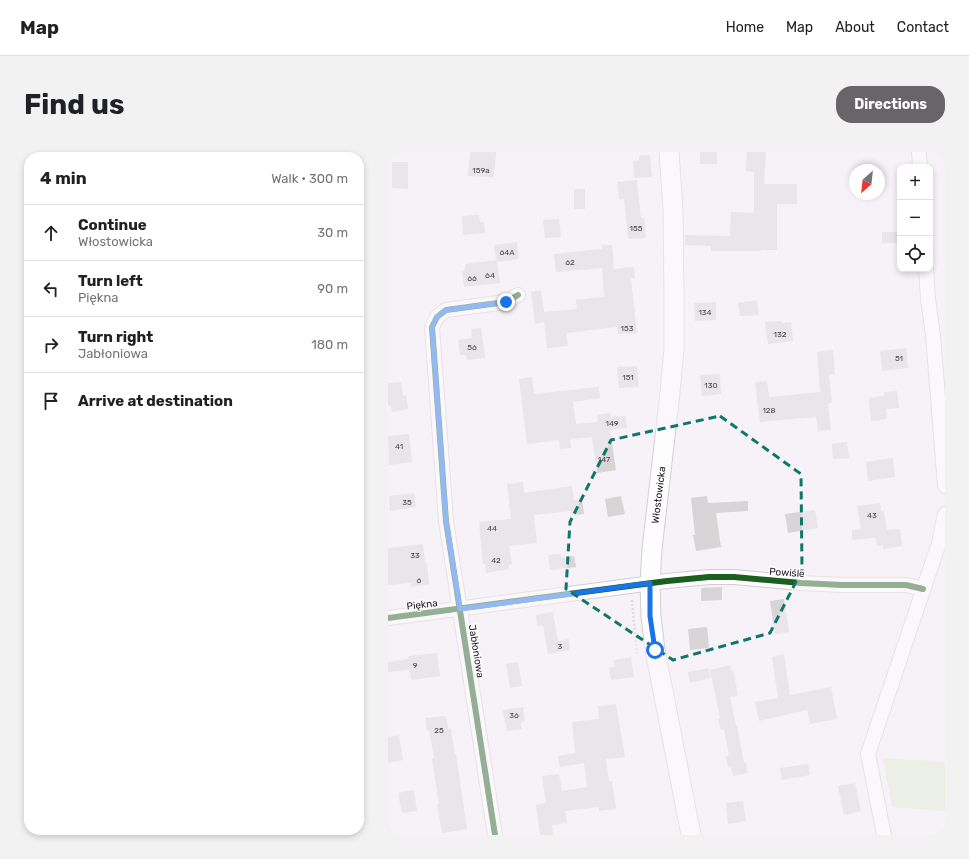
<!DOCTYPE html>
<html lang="en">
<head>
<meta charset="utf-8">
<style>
	:root { --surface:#fff; --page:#f2f2f2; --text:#202124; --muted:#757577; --line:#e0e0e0; --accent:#686468 }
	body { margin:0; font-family:Rubik,sans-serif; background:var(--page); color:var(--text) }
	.controls { position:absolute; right:12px; top:12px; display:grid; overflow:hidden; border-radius:8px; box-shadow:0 2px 6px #0003 }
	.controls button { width:36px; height:36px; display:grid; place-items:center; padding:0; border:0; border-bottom:1px solid var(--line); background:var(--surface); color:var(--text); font:20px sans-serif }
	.compass { position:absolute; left:461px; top:12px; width:36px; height:36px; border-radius:50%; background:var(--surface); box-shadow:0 2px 6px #0003; rotate:207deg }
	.stop { position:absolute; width:12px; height:12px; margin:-9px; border:3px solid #1a73e8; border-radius:50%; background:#fff }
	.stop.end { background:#1a73e8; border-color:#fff; box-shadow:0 1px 4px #0008 }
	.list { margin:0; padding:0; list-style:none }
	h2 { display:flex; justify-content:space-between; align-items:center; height:52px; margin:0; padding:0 16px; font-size:17px }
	h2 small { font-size:13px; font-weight:400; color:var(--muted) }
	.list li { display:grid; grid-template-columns:26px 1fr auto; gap:12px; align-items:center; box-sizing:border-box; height:56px; padding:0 16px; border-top:1px solid var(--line) }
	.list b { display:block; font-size:15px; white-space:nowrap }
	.list p { margin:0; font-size:13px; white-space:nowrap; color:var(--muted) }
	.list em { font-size:13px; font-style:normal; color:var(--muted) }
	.icon { flex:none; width:22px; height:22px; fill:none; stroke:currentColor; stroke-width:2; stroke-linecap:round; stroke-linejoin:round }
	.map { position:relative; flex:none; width:557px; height:683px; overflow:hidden; border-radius:16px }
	header { display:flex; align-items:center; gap:24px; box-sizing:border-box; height:56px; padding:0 20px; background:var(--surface); border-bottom:1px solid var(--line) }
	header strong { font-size:19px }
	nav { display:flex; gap:22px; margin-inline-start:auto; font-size:14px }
	.intro { display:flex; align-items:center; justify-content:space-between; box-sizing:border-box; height:96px; padding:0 24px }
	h1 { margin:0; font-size:28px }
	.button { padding:10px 18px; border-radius:16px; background:var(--accent); color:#fff; font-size:14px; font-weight:700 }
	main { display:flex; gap:24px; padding:0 24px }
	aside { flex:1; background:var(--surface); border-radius:16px; box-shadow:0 2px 6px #0003 }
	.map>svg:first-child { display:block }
	.grass { fill:#deead0 }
	.building { fill:#d9d4d5 }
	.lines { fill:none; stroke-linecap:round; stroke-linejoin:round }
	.street-casing { stroke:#d2ced2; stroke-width:16 }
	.secondary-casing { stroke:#d2ced2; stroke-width:21 }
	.path { stroke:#deddde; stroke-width:2.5; stroke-dasharray:2 2; stroke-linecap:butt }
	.street { stroke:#fefdfe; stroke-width:14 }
	.secondary { stroke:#fefdfe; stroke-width:19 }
	.cycleway-casing { stroke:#fff; stroke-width:8 }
	.cycleway { stroke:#1b5e20; stroke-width:6 }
	.route { stroke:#1a73e8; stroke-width:5 }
	.marked { fill:none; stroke:#0f766e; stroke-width:3; stroke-dasharray:8 5; stroke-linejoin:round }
	.labels { text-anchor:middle; stroke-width:3; stroke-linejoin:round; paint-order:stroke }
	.number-label { font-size:8px; fill:#4a474a }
	.street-label { font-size:10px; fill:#1b181b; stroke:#fff }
</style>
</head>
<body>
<header>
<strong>Map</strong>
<nav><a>Home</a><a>Map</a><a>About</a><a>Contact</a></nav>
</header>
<div class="intro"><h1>Find us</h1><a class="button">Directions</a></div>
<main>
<aside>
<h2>4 min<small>Walk · 300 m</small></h2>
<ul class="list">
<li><svg class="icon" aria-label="ahead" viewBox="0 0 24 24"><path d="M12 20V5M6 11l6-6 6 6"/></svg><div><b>Continue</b><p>Włostowicka</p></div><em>30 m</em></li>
<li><svg class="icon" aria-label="left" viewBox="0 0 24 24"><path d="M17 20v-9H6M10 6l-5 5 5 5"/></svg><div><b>Turn left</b><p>Piękna</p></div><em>90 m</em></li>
<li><svg class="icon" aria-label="right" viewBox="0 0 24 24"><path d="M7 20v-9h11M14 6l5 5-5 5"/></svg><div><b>Turn right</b><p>Jabłoniowa</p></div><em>180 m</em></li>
<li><svg class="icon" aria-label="arrive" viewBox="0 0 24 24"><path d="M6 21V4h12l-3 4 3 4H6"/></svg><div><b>Arrive at destination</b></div></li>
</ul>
</aside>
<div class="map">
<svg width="557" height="683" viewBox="0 0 557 683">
	<rect width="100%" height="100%" fill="#f7f2f7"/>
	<path class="grass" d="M495 606 557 610V659L504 655Z"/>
	<g class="building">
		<path d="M82 0H108L106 25 80 24Z"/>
		<rect x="312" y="0" width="17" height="12"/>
		<path d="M359 0H378L376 32H409V52H389V98H373V99H323V94L297 93V83L342 84 343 60 366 61V20L358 19Z"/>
		<path d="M262 3 264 25 246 26 245 9 251 8V4Z"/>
		<path d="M4 10H20V37L4 36Z"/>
		<path d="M249 28 253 66 256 65 258 86 240 87 236 47 231 48 229 30Z"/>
		<rect x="186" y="37" width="11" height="20"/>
		<path d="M91 63 92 70H96L97 81 75 83 74 64Z"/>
		<path d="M171 67 173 85 157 86 155 68Z"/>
		<rect x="494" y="80" width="18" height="11"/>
		<path d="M129 90 131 107 109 110 112 131 76 135 74 119 77 118V112L108 108 106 93Z"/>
		<path d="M214 93H224L226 117 246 115 247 126H243L249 181 230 182 229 175 178 181 180 194 159 196 156 170 147 172 143 140 153 138 156 160 189 157 188 148 216 145 214 116 168 120 166 102 214 97Z"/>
		<path d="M369 148 371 163 352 164 350 151Z"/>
		<path d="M328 150V168L307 169 306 151Z"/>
		<path d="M394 169V171L403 170 405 189 380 192 377 170Z"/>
		<path d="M93 176 97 206 79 208 78 203H72L70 188 84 186 83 177Z"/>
		<path d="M518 196 520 216 494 219 492 199Z"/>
		<path d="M445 198 447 222 441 223 444 251H440L443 278 430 279 428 265 372 270 367 230 379 229 381 245 432 240 429 200Z"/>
		<path d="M249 214 251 235 231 236 229 215Z"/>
		<path d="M332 222 333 242 314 244 312 223Z"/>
		<path d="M144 225 146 242 211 235 212 246 185 250 188 272 210 270 209 263 222 261 223 265 238 264 239 276 222 278 228 318 209 321 204 285 182 287 183 296 172 297 171 288 139 292 131 227Z"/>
		<path d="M13 230 15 244 18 243 20 257 4 260 3 253 0 254V231Z"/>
		<path d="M509 239 511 256 498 257 499 267 483 269 481 246 496 244V240Z"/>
		<path d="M21 282 24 310 1 313 0 284Z"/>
		<path d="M459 290 461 306 445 307 444 292Z"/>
		<path d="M505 306 507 325 480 329 478 310Z"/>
		<path d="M135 330 136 341 184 334 186 348 194 347 196 362 184 363 183 359 146 363 149 391 121 394 124 412 121 413V417L98 421 97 412H95L91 370 123 367 119 332Z"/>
		<path d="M26 341 28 355 2 359 1 344Z"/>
		<path d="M233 344 237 362 220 365 217 347Z"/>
		<path d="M319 344 320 351 360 349V359L328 361 333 395 308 399 305 383H307L303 346Z"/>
		<path d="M492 351 493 359H496L499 378 512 377 514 394 495 397V393L489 394 488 386 464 388V378L473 377 469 354Z"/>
		<path d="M427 358 430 376 400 381 397 362Z"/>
		<path d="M35 392 37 411H39L41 432 23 435V431L0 433V396Z"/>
		<path d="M173 402V406L186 404 188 415 162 418 160 403Z"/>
		<path d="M334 435V448L313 449V436Z"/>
		<path d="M396 447 401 480 387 482 382 449Z"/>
		<path d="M165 460 170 489 181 487 182 498 160 502 155 473 149 474 148 463Z"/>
		<path d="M319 475 321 496 302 498 300 477Z"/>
		<path d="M49 501 52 524 23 528 22 518 0 520V510L20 507V504Z"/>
		<path d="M396 502 402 543 443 535 449 567 422 572 419 558 371 569 367 550 390 546 384 505Z"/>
		<path d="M243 505 246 525 223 528 221 516 227 515 226 508Z"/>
		<path d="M130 510 134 534 122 536 118 512Z"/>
		<path d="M342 513 343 519 345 518 350 543 342 545 348 573H349L356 611H358L360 621 345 624 343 615 340 616 338 605 341 604 336 577 333 578 330 567 332 566 322 518Z"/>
		<path d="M320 516 323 526 302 531 300 520Z"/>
		<path d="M228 552 237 605 218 607 221 629H224L228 657 211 659V655L177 659 179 671 164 673 165 683H152L148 653 158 651 154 624 171 622 174 639 199 635 196 611 172 615 170 604 187 601 184 570 211 567 210 554Z"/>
		<path d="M135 555 137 569 133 570 134 577 119 579 118 571H117L115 558Z"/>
		<path d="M58 564 60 577 63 576 67 603H68L70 616 79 677 54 681 49 652 51 651 44 607 46 606 41 578 39 579 37 566Z"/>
		<path d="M11 583 15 608 0 611V585Z"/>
		<path d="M420 612 422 623 394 628 392 616Z"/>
		<path d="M467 631 473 659 456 663 450 634Z"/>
		<path d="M26 638 29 659 14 661 10 641Z"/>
		<path d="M355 649 358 669 340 672 338 651Z"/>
	</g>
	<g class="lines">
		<defs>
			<g id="street">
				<path d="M531 0 532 15"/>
				<path d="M538 117 540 147 545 183 557 334"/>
				<path d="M0 466 279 429 321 425H346L413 431 454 433H518L535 437"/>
				<path d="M107 683 58 369 44 175 49 165 58 158 118 150 130 143"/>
				<path d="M496 683 480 602 551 391 557 362"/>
			</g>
			<path id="secondary" d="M281 0 285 57 286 143V197L281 250 264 397 262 431 263 464 267 498 303 683"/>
		</defs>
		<use href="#street" class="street-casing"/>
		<use href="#secondary" class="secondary-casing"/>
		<g class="path">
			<path d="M542 62 545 105"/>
			<path d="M244 448 248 495 250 504"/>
		</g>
		<use href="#street" class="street"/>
		<use href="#secondary" class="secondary"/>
		<defs>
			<g id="cycleway">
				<path d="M0 466 279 429 321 425H346L413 431 454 433H518L535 437"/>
				<path d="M107 683 58 369 44 175 49 165 58 158 118 150 130 143"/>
			</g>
		</defs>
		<use href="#cycleway" class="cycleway-casing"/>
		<use href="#cycleway" class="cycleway"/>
	</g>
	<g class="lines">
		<path class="route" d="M118 150 58 158 49 165 44 175 58 369 72 457 262 431V464L267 498"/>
	</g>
	<path d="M0 0H557V683H0ZM332 264 413 322 414 418 382 481 285 508 178 437 182 370 223 288Z" fill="#f7f2f7" fill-opacity=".55" fill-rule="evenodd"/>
	<path class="marked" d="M332 264 413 322 414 418 382 481 285 508 178 437 182 370 223 288Z"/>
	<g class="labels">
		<g class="number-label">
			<text x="93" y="21">159a</text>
			<text x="248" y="79">155</text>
			<text x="119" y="103">64A</text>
			<text x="182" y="113">62</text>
			<text x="102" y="126">64</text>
			<text x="84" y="129">66</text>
			<text x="317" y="163">134</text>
			<text x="239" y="179">153</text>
			<text x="392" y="185">132</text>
			<text x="84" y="198">56</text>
			<text x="511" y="209">51</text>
			<text x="240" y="228">151</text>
			<text x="323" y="236">130</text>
			<text x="381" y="261">128</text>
			<text x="224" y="274">149</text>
			<text x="11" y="297">41</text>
			<text x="216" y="310">147</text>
			<text x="19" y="353">35</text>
			<text x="484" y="366">43</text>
			<text x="104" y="379">44</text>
			<text x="27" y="406">33</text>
			<text x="108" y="411">42</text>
			<text x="31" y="431">6</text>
			<text x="172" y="497">3</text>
			<text x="27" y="516">9</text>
			<text x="126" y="566">36</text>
			<text x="51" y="581">25</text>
		</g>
		<g class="street-label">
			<text transform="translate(270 343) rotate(-83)" y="4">Włostowicka</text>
			<text transform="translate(399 420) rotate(4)" y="4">Powiśle</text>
			<text transform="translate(34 452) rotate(-7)" y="4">Piękna</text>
			<text transform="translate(89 499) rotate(81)" y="4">Jabłoniowa</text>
		</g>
	</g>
</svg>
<div class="controls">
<button>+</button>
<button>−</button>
<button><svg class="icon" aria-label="locate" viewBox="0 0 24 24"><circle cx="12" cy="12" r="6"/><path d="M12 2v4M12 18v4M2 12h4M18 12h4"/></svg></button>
</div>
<svg class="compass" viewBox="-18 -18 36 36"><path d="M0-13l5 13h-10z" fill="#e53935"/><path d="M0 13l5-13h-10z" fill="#757577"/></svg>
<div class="stop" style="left:267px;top:498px"></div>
<div class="stop end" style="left:118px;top:150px"></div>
</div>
</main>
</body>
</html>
